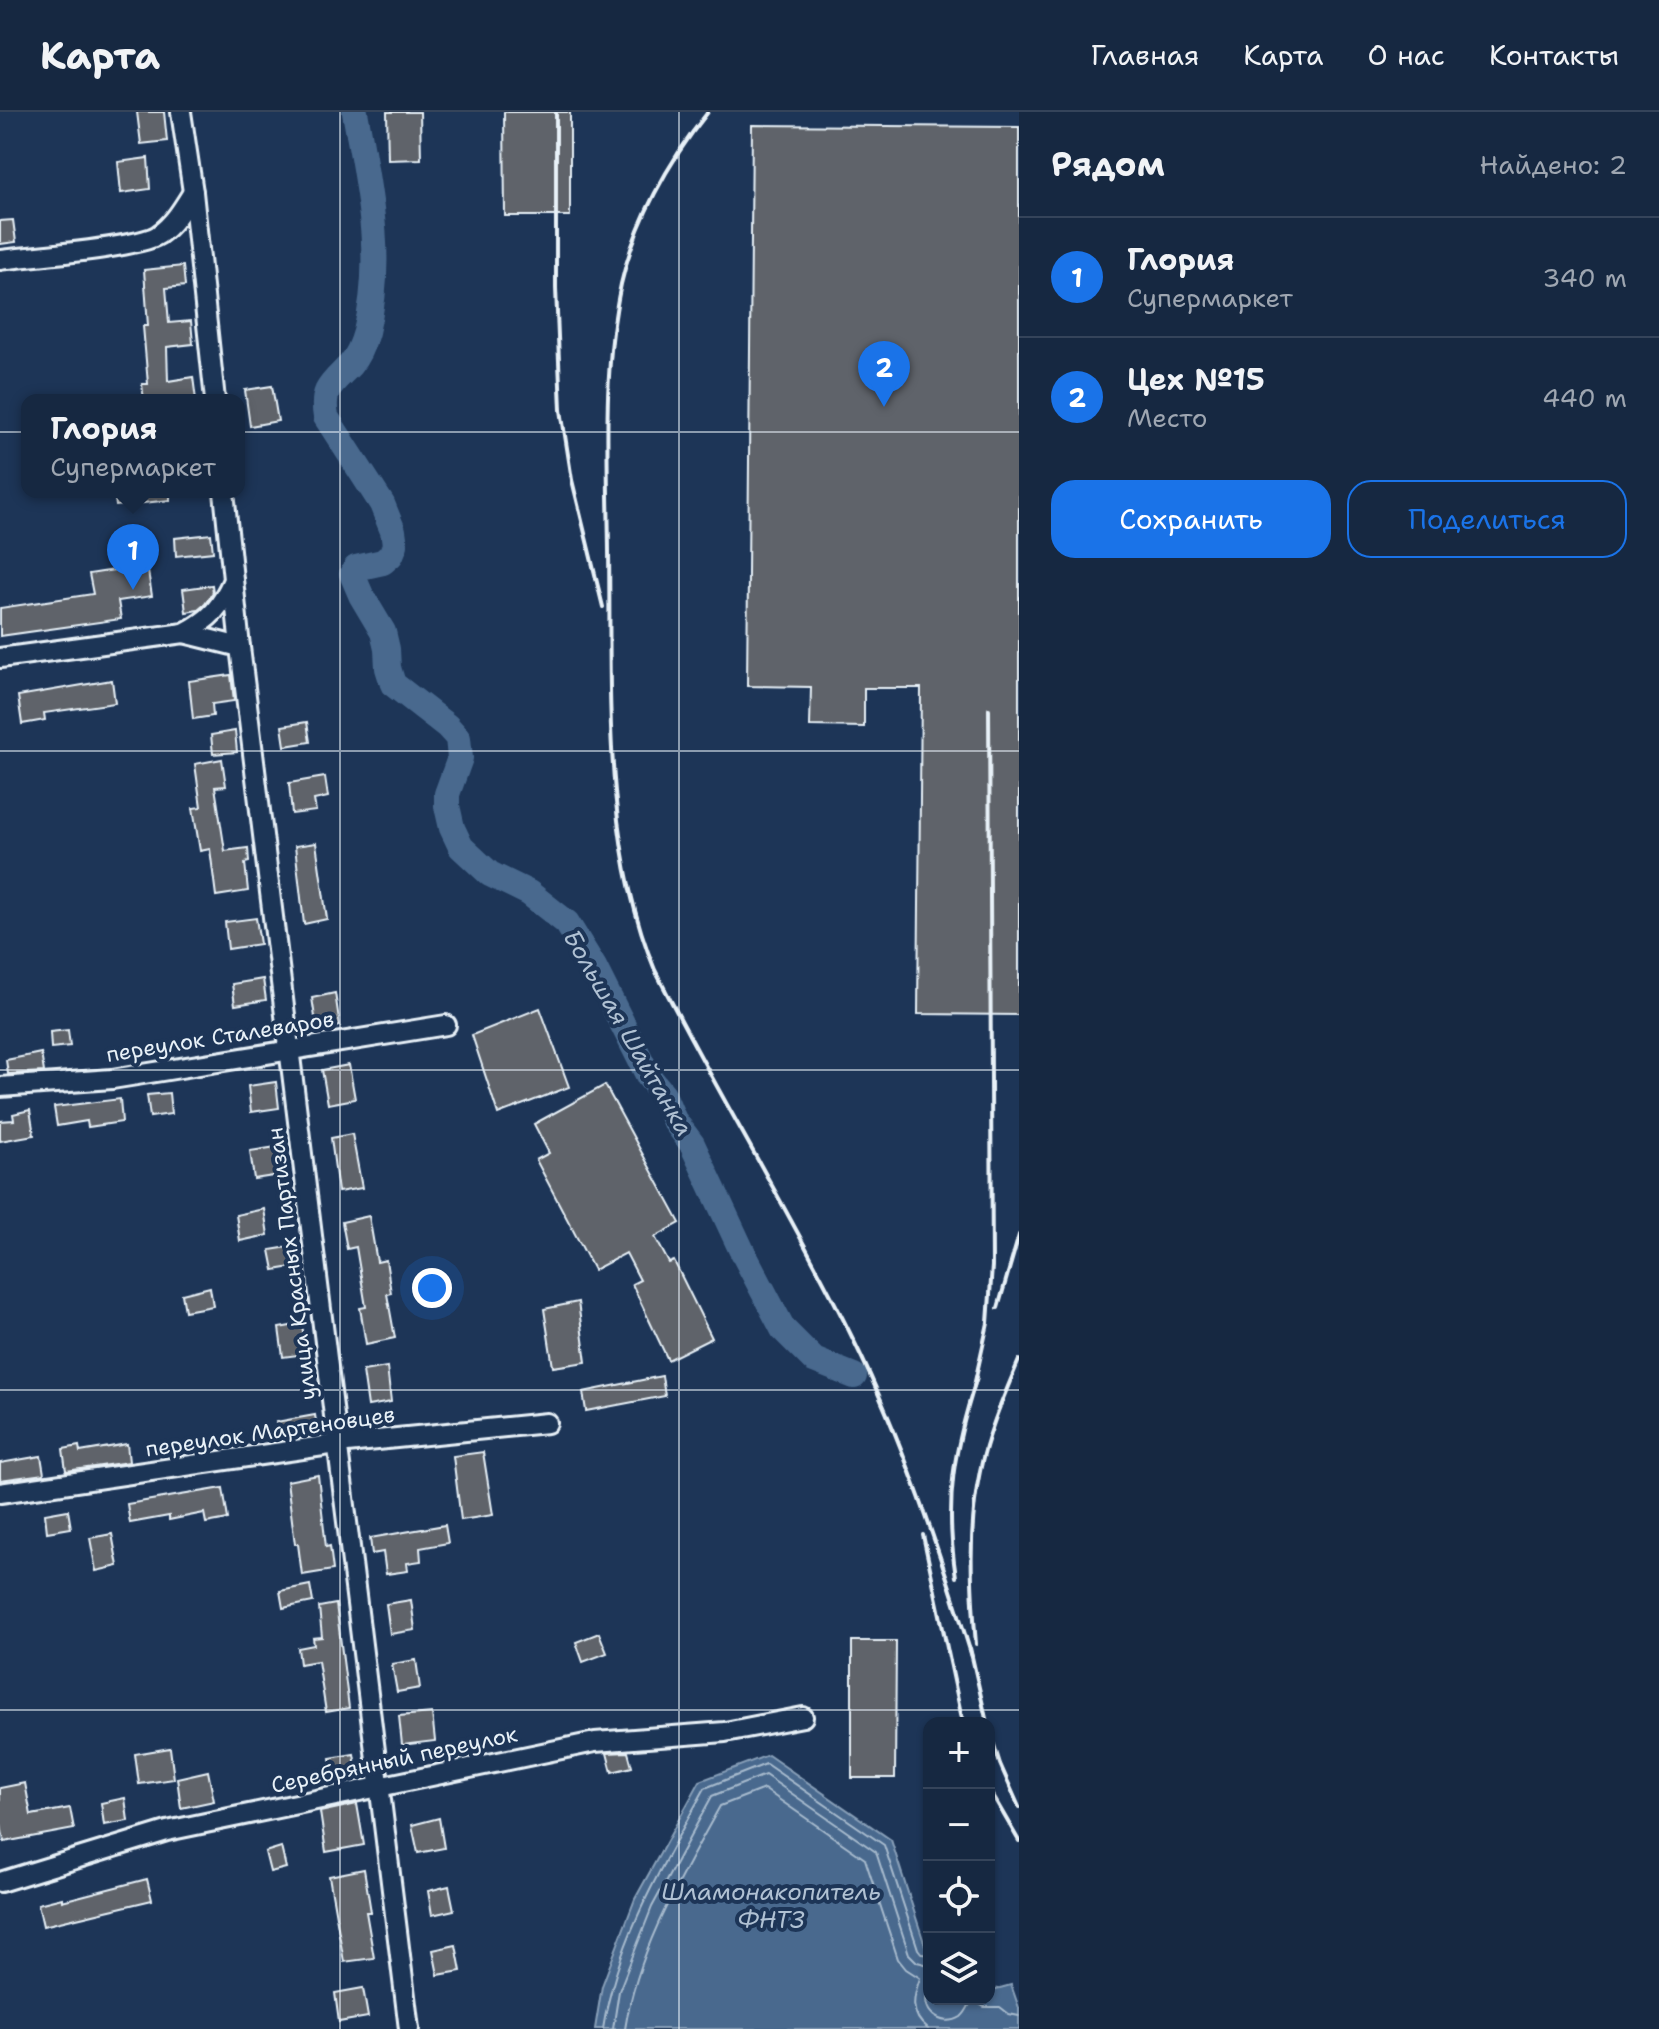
<!DOCTYPE html>
<html lang="ru">
<head>
<meta charset="utf-8">
<style>
	:root { --surface:#162841; --page:#23344c; --text:#f1f3f6; --muted:#9ea6b1; --line:#35445a; --accent:#1a73e8 }
	body { margin:0; font-family:"Shantell Sans",sans-serif; background:var(--page); color:var(--text) }
	.controls { position:absolute; right:24px; bottom:24px; display:grid; overflow:hidden; border-radius:16px; box-shadow:0 2px 6px #0004 }
	.controls button { width:72px; height:72px; display:grid; place-items:center; padding:0; border:0; border-bottom:2px solid var(--line); background:var(--surface); color:var(--text); font:40px sans-serif }
	.you { position:absolute; left:432px; top:1176px; width:28px; height:28px; margin:-20px; border:6px solid #fff; border-radius:50%; background:#1a73e8; box-shadow:0 0 0 12px #1a73e833 }
	.badge { display:grid; place-items:center; width:52px; height:52px; border-radius:50%; background:var(--accent); color:#fff; font-size:26px; font-weight:700 }
	.pin { position:absolute; translate:-50% -66px; filter:drop-shadow(0 2px 4px #0008) }
	.pin::after { content:''; position:absolute; top:42px; width:28px; height:24px; background:inherit; clip-path:polygon(0 0,100% 0,50% 100%) }
	.popup { position:absolute; left:21px; top:282px; width:224px; height:104px; box-sizing:border-box; display:grid; place-content:center; border-radius:16px; background:var(--surface); filter:drop-shadow(0 2px 6px #0005); font-size:26px; white-space:nowrap; color:var(--muted) }
	.popup b { font-size:30px; color:var(--text) }
	.popup::after { content:''; position:absolute; left:50%; top:100%; margin-left:-16px; border:16px solid transparent; border-top-color:var(--surface) }
	.list { margin:0; padding:0; list-style:none }
	h2 { display:flex; justify-content:space-between; align-items:center; height:104px; margin:0; padding:0 32px; font-size:34px }
	h2 small { font-size:26px; font-weight:400; color:var(--muted) }
	.list li { display:grid; grid-template-columns:52px 1fr auto; gap:24px; align-items:center; box-sizing:border-box; height:120px; padding:0 32px; border-top:2px solid var(--line) }
	.list b { display:block; font-size:30px; white-space:nowrap }
	.list p { margin:0; font-size:26px; white-space:nowrap; color:var(--muted) }
	.list em { font-size:26px; font-style:normal; color:var(--muted) }
	.actions { display:flex; gap:16px; padding:24px 32px }
	.actions a { flex:1; padding:18px 0; border:2px solid var(--accent); border-radius:24px; text-align:center; font-size:28px; color:var(--accent) }
	.actions .main { background:var(--accent); color:#fff }
	.icon { flex:none; width:44px; height:44px; fill:none; stroke:currentColor; stroke-width:2; stroke-linecap:round; stroke-linejoin:round }
	.map { position:relative; flex:none; width:1019px; height:1917px; overflow:hidden }
	header { display:flex; align-items:center; gap:48px; box-sizing:border-box; height:112px; padding:0 40px; background:var(--surface); border-bottom:2px solid var(--line) }
	header strong { font-size:38px }
	nav { display:flex; gap:44px; margin-inline-start:auto; font-size:28px }
	main { display:flex }
	aside { flex:1; background:var(--surface) }
	.map>svg:first-child { display:block }
	.water { fill:#48698e; stroke:#889fb8; stroke-width:2 }
	.lines { fill:none; stroke-linecap:round; stroke-linejoin:round }
	.shore { stroke:#a8bbce; stroke-width:2 }
	.river { stroke:#48698e; stroke-width:26 }
	.building { fill:#5f646a; stroke:#e8f1f8; stroke-width:2 }
	.minor-casing { stroke:#e8f1f8; stroke-width:24 }
	.minor { stroke:#1d3557; stroke-width:18 }
	.rail { stroke:#e8f1f8; stroke-width:4 }
	.grid { fill:none; stroke:#e8f1f8; stroke-width:2; stroke-opacity:0.55 }
	.labels { text-anchor:middle; stroke-width:8; stroke-linejoin:round; paint-order:stroke }
	.street-label { font-size:22px; fill:#e8f1f8; stroke:#1d3557 }
	.water-label { font-size:24px; font-style:italic; fill:#b0c1d3; stroke:#1d3557 }
</style>
</head>
<body>
<header>
<strong>Карта</strong>
<nav><a>Главная</a><a>Карта</a><a>О нас</a><a>Контакты</a></nav>
</header>
<main>
<div class="map">
<svg width="1019" height="1917" viewBox="0 0 1019 1917">
	<rect width="100%" height="100%" fill="#1d3557"/>
	<filter id="ink" filterUnits="userSpaceOnUse"><feTurbulence type="fractalNoise" baseFrequency=".0125" numOctaves="2"/><feDisplacementMap in="SourceGraphic" scale="16" xChannelSelector="R" yChannelSelector="G"/><feConvolveMatrix kernelMatrix="1 2 1 2 8 2 1 2 1" color-interpolation-filters="sRGB"/></filter>
	<g filter="url(#ink)">
		<path class="water" d="M768 1643 891 1728 929 1846V1887H942L944 1892 963 1887H989V1879L1011 1873 1019 1896V1917H595L602 1874 635 1787 700 1669Z"/>
		<g class="lines">
			<g class="shore">
				<path d="M929 1877C918 1898 941 1917 961 1905 967 1900 969 1893 972 1888L984 1895H1000L1009 1902 1019 1904"/>
				<path d="M603 1917C617 1828 662 1754 705 1676L766 1652 884 1733 918 1837 922 1842 929 1843"/>
				<path d="M613 1917 619 1879 652 1795 712 1684 765 1663 876 1740 909 1842 917 1850 929 1853"/>
				<path d="M625 1917C638 1836 681 1765 720 1694L764 1677 865 1747 898 1847 906 1857 920 1866C913 1886 909 1902 928 1917"/>
			</g>
			<path class="river" d="M355 0C368 74 385 145 366 220 363 231 358 244 350 253 332 272 321 276 326 305L382 392 393 419 395 433 391 443 383 450 356 456 352 462 361 483 383 520 387 537 388 556 393 572 447 614 458 626 460 646 447 682V694L452 716 461 735 490 762 529 781 567 811 594 855 649 965 663 982 674 1008 692 1032 741 1137 783 1217 814 1248 854 1264"/>
		</g>
		<g class="building">
			<path d="M137 0H164L167 29 141 32Z"/>
			<path d="M387 0H420L421 47 388 48Z"/>
			<path d="M504 0H570V104H505Z"/>
			<path d="M752 13 1019 15V903L918 902 921 576H864V615L810 614 811 575 747 574Z"/>
			<path d="M148 46 150 77 121 81 118 50Z"/>
			<path d="M13 108 16 130 0 132V109Z"/>
			<path d="M183 154 185 174 166 176 169 211 191 209 193 232 167 235 168 269 193 265 196 288H144L142 272H148L143 214H148L144 158Z"/>
			<path d="M272 274 278 309 250 314 245 278Z"/>
			<path d="M114 380H170V388L116 394Z"/>
			<path d="M211 422 213 440 176 444 175 426Z"/>
			<path d="M147 453 152 484 118 489 121 507 0 524V496L93 482 89 462Z"/>
			<path d="M212 473 213 480 205 492 198 498 186 500 183 477Z"/>
			<path d="M231 563 234 589 212 592 213 604 193 607 189 569Z"/>
			<path d="M112 568 115 591 44 601 45 608 22 612 18 584Z"/>
			<path d="M307 610 310 630 285 634 282 614Z"/>
			<path d="M235 619 237 640 213 642 211 623Z"/>
			<path d="M222 647 226 674 215 675 225 739 248 736 249 750 245 751 248 779 216 784 210 737 200 739 193 696 201 695 195 652Z"/>
			<path d="M325 665 328 685 314 688 316 699 292 702 289 671Z"/>
			<path d="M316 731 327 807 304 812 295 734Z"/>
			<path d="M256 806 260 832 228 837 225 810Z"/>
			<path d="M263 867 266 888 235 893 232 872Z"/>
			<path d="M335 881 340 914 317 918 312 886Z"/>
			<path d="M540 896 569 975 498 1002 472 923Z"/>
			<path d="M68 918 70 934 51 936 50 920Z"/>
			<path d="M41 941 44 960 8 962 6 948Z"/>
			<path d="M349 953 355 987 328 992 322 958Z"/>
			<path d="M276 970 279 996 251 1000 248 974Z"/>
			<path d="M605 973 680 1111 655 1125 669 1151 674 1149 712 1226 668 1248 632 1172 640 1168 626 1141 594 1158 536 1048 549 1041 534 1012Z"/>
			<path d="M169 981 171 1002 150 1005 147 983Z"/>
			<path d="M120 987 122 1010 88 1015 87 1009 57 1014 54 995Z"/>
			<path d="M30 998 34 1023 0 1029V1009L14 1008 13 1002Z"/>
			<path d="M352 1022 362 1076 338 1080 331 1026Z"/>
			<path d="M283 1034 286 1062 254 1067 250 1039Z"/>
			<path d="M264 1097 268 1123 240 1129 236 1103Z"/>
			<path d="M369 1104 377 1150 386 1148 391 1181 387 1182 395 1226 366 1232 360 1196 366 1195 356 1135 347 1137 342 1110Z"/>
			<path d="M295 1134 298 1154 274 1158 270 1138Z"/>
			<path d="M210 1175 213 1194 185 1199 182 1182Z"/>
			<path d="M578 1190 586 1250 553 1255 544 1197Z"/>
			<path d="M302 1212 306 1242 283 1245 279 1216Z"/>
			<path d="M387 1255 391 1290 368 1294 363 1259Z"/>
			<path d="M662 1264 665 1284 586 1299 583 1280Z"/>
			<path d="M315 1303 318 1323 279 1328 276 1310Z"/>
			<path d="M127 1332 129 1350 66 1359 63 1337 79 1334 80 1340Z"/>
			<path d="M483 1340 493 1403 461 1408 453 1344Z"/>
			<path d="M41 1344 44 1362 0 1368V1351Z"/>
			<path d="M318 1363 326 1435 330 1434 333 1458 302 1463 298 1432H295L287 1369Z"/>
			<path d="M223 1376 228 1407 206 1411 204 1401 169 1408V1404L130 1411 127 1392Z"/>
			<path d="M68 1398 71 1416 47 1420 45 1402Z"/>
			<path d="M445 1413 448 1431 420 1436 421 1449 407 1451 408 1459 386 1462 383 1440 372 1442 370 1426Z"/>
			<path d="M112 1422 118 1454 96 1459 90 1426Z"/>
			<path d="M310 1473 313 1490 283 1496 280 1479Z"/>
			<path d="M411 1488 415 1518 390 1522 386 1492Z"/>
			<path d="M336 1492 349 1596 326 1600 318 1549 300 1552 298 1536 314 1533 313 1526 322 1525 319 1495Z"/>
			<path d="M599 1521 607 1541 583 1550 576 1530Z"/>
			<path d="M852 1529H896L895 1666H852Z"/>
			<path d="M416 1548 420 1576 397 1580 392 1552Z"/>
			<path d="M432 1601 435 1629 402 1633 399 1604Z"/>
			<path d="M170 1636 174 1667 139 1672 135 1642Z"/>
			<path d="M628 1640 632 1655 612 1660 607 1641Z"/>
			<path d="M354 1642 357 1660 333 1664 330 1646Z"/>
			<path d="M208 1659 214 1689 181 1696 177 1666Z"/>
			<path d="M25 1671 31 1703 70 1696 74 1717 4 1730 0 1707V1676Z"/>
			<path d="M125 1686 128 1709 104 1713 101 1691Z"/>
			<path d="M357 1692 364 1733 326 1740 320 1700Z"/>
			<path d="M439 1706 444 1736 418 1741 412 1713Z"/>
			<path d="M281 1735 286 1756 270 1760 265 1740Z"/>
			<path d="M364 1757 371 1800H366L374 1846 344 1850 329 1764Z"/>
			<path d="M147 1767 152 1788 43 1814 38 1792 62 1786V1789Z"/>
			<path d="M449 1774 454 1798 432 1803 428 1779Z"/>
			<path d="M456 1833 461 1859 438 1863 433 1838Z"/>
			<path d="M363 1876 368 1905 339 1910 335 1881Z"/>
		</g>
		<g class="lines">
			<defs>
				<g id="minor">
					<path d="M181 0 193 80 215 288"/>
					<path d="M0 148C31 144 138 136 158 123 174 112 183 96 193 80"/>
					<path d="M224 380 240 535 409 1917"/>
					<path d="M184 521 240 535"/>
					<path d="M0 546 184 521C211 507 220 496 233 468"/>
					<path d="M0 975 112 967 446 913"/>
					<path d="M0 1381 337 1332 547 1311"/>
					<path d="M0 1770 167 1719 595 1630 725 1620 803 1605"/>
				</g>
			</defs>
			<use href="#minor" class="minor-casing"/>
			<use href="#minor" class="minor"/>
			<g class="rail">
				<path d="M556 0V176L561 298 572 368 603 495"/>
				<path d="M708 0C668 50 635 110 621 172 602 259 608 350 609 439 611 576 602 731 655 858 718 983 792 1102 853 1227 903 1329 939 1438 972 1545"/>
				<path d="M998 1196 1019 1123"/>
				<path d="M974 1274 988 1211 992 1154 989 597"/>
				<path d="M923 1423 963 1611"/>
				<path d="M956 1465C944 1388 954 1337 977 1265"/>
				<path d="M976 1532C971 1475 968 1416 980 1359 988 1320 1004 1284 1019 1248"/>
				<path d="M970 1536 987 1611"/>
				<path d="M989 1617 1000 1652 1019 1695"/>
				<path d="M989 1677 1019 1729"/>
			</g>
		</g>
	</g>
	<path class="grid" d="M340 0V1917M679 0V1917M0 320H1019M0 639H1019M0 958H1019M0 1278H1019M0 1598H1019"/>
	<g class="labels">
		<g class="street-label">
			<text transform="translate(220 924) rotate(-9)" y="8">переулок Сталеваров</text>
			<text transform="translate(291 1152) rotate(-97)" y="8">улица Красных Партизан</text>
			<text transform="translate(270 1319) rotate(-8)" y="8">переулок Мартеновцев</text>
			<text transform="translate(394 1647) rotate(-12)" y="8">Серебрянный переулок</text>
		</g>
		<g class="water-label">
			<text transform="translate(628 921) rotate(60)" y="8">Большая Шайтанка</text>
			<text x="771" y="1788">Шламонакопитель<tspan x="771" dy="28">ФНТЗ</tspan></text>
		</g>
	</g>
</svg>
<div class="controls">
<button>+</button>
<button>−</button>
<button><svg class="icon" aria-label="locate" viewBox="0 0 24 24"><circle cx="12" cy="12" r="6"/><path d="M12 2v4M12 18v4M2 12h4M18 12h4"/></svg></button>
<button><svg class="icon" aria-label="layers" viewBox="0 0 24 24"><path d="M12 4l9 5-9 5-9-5zM3 14l9 5 9-5"/></svg></button>
</div>
<div class="you"></div>
<div class="pin badge" style="left:133px;top:478px">1</div>
<div class="popup"><b>Глория</b>Супермаркет</div>
<div class="pin badge" style="left:884px;top:295px">2</div>
</div>
<aside>
<h2>Рядом<small>Найдено: 2</small></h2>
<ul class="list">
<li><span class="badge">1</span><div><b>Глория</b><p>Супермаркет</p></div><em>340 m</em></li>
<li><span class="badge">2</span><div><b>Цех №15</b><p>Место</p></div><em>440 m</em></li>
</ul>
<div class="actions"><a class="main">Сохранить</a><a>Поделиться</a></div>
</aside>
</main>
</body>
</html>
